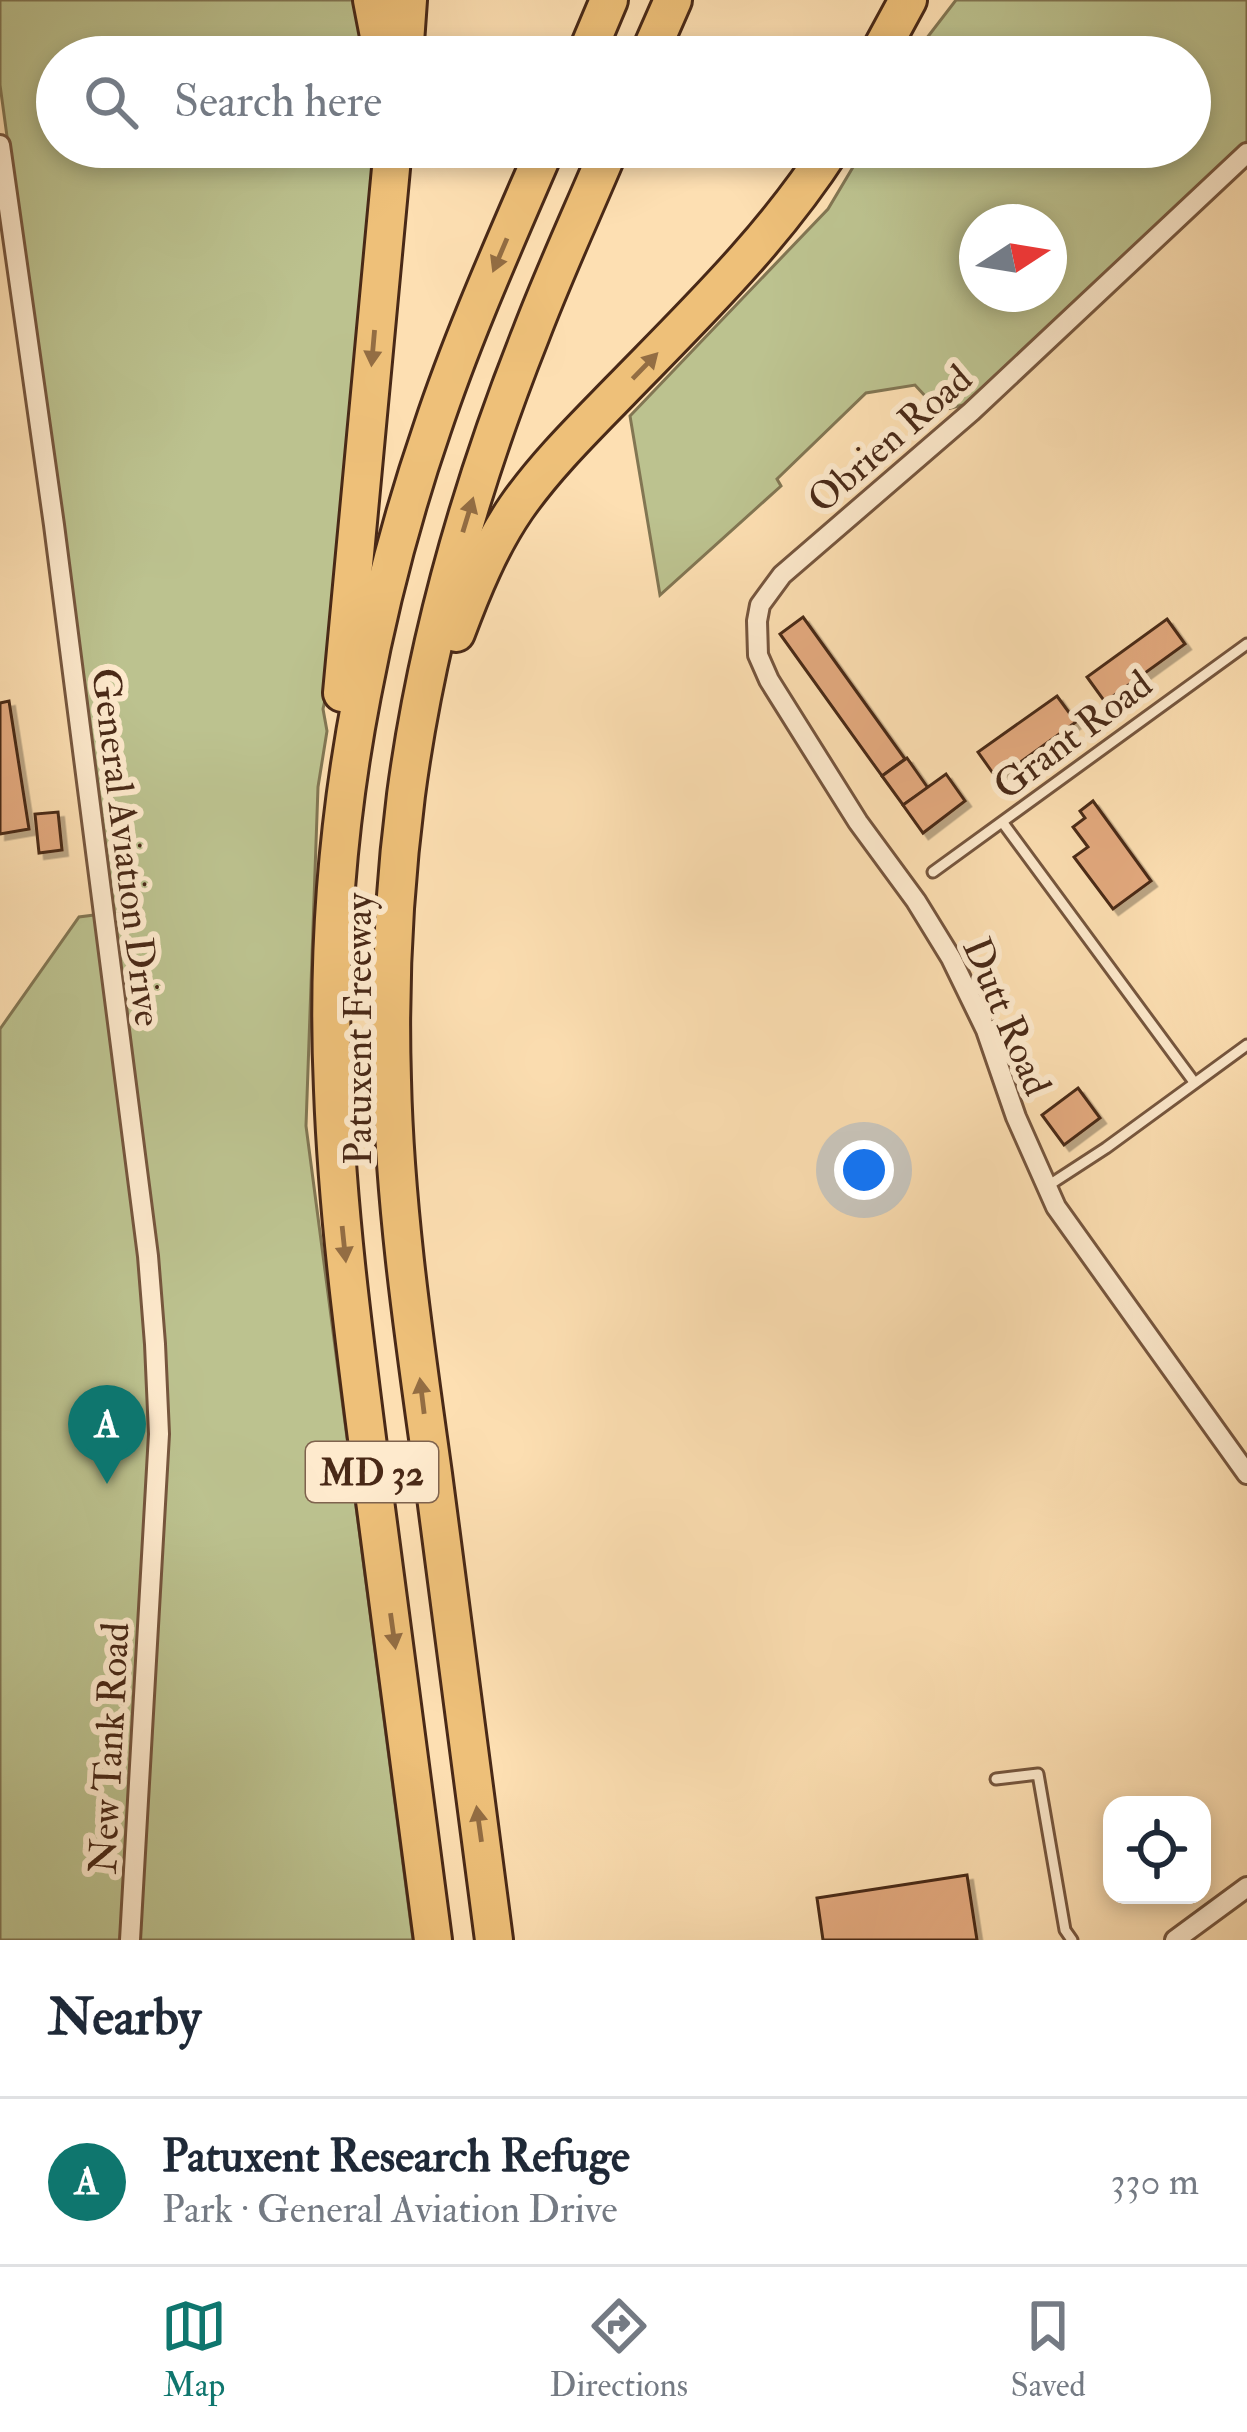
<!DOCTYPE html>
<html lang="en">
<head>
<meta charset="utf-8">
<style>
	:root { --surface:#fff; --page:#f2f2f3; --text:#1f2937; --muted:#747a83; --line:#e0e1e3; --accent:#0f766e }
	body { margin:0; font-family:"IM FELL Double Pica",serif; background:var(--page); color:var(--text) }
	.controls { position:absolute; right:36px; bottom:36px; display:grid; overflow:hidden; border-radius:24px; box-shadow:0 6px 18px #0003 }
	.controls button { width:108px; height:108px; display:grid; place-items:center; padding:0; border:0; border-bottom:3px solid var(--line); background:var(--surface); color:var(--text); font:60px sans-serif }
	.compass { position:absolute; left:959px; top:204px; width:108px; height:108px; border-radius:50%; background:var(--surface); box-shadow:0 6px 18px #0003; rotate:78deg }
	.you { position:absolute; left:864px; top:1170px; width:42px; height:42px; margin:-30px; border:9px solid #fff; border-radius:50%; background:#1a73e8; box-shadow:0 0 0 18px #1a73e833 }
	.badge { display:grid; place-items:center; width:78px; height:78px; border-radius:50%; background:var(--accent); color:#fff; font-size:39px; font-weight:700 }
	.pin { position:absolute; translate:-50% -99px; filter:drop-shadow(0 3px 6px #0008) }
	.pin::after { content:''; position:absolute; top:63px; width:42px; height:36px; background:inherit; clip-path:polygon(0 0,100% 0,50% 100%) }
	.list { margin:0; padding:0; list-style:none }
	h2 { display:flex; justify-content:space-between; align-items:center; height:156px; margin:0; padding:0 48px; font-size:51px }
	h2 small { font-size:39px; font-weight:400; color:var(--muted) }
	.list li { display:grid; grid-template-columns:78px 1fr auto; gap:36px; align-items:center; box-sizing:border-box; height:168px; padding:0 48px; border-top:3px solid var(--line) }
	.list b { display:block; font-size:45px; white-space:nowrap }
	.list p { margin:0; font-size:39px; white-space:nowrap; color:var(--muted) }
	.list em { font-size:39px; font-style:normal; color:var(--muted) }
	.icon { flex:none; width:66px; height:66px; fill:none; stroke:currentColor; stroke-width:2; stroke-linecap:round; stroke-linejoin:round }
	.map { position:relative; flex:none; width:1247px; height:1940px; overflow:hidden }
	.search { position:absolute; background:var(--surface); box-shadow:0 6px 18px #0003; left:36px; right:36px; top:36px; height:132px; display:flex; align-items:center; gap:30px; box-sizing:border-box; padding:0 42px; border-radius:66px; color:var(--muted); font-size:45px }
	.sheet { height:324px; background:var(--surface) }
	nav { display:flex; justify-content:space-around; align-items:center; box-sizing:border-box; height:168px; border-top:3px solid var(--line); background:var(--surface); font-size:33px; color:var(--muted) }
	nav a { display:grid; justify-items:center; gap:6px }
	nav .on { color:var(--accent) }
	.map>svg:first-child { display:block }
	.green { fill:#bcc28f; stroke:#827653; stroke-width:3; fill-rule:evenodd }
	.building { fill:#e4aa7f; stroke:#492917; stroke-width:3; filter:url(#shadow) }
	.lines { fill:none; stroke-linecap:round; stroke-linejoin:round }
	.service-casing { stroke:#76563e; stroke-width:15 }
	.minor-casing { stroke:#76563e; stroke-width:24 }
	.motorway-casing { stroke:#492917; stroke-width:42 }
	.service { stroke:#feeacd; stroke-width:9 }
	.minor { stroke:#feeacd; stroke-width:18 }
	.motorway { stroke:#eec079; stroke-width:36 }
	.oneway { fill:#936d43 }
	.labels { text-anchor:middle; stroke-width:12; stroke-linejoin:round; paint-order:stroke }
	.shield { fill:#feeacd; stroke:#7f634e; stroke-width:3 }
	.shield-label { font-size:36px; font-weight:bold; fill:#492917 }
	.street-label { font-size:39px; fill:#492917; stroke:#feeacd }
</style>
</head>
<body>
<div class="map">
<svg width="1247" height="1940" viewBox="0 0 1247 1940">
	<defs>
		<filter id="shadow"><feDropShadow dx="5.5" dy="5.5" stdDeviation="0" flood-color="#0004"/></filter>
	</defs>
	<rect width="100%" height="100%" fill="#fddfb2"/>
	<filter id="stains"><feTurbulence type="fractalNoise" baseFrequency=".00167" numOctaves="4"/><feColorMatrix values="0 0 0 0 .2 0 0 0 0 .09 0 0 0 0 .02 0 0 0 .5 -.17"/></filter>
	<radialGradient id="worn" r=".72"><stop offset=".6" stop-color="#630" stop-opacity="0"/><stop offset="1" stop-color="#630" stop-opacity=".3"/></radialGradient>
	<g class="green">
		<path d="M0 0H356L368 57H57V147H374L346 472 333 664 323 709 327 731 318 787 306 1126 413 1940H0V1029L79 917 110 913 102 834 0 85Z"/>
		<path d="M956 0H1247V141L971 403 939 411 915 385 866 393 777 479 781 486 660 595 630 416 828 209 865 147H1190V57H916L926 39ZM977 222H1049V294H977Z"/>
	</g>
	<g class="building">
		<path d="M803 617 905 759 882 776 780 634Z"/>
		<path d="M1167 619 1185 644 1105 702 1087 677Z"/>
		<path d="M1057 696 1076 722 997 779 978 752Z"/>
		<path d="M9 701 29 829 0 834V703Z"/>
		<path d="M907 758 928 788 903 805 882 776Z"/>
		<path d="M946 774 965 801 923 833 903 805Z"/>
		<path d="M1093 801 1151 881 1113 909 1074 857 1088 847 1073 827 1085 818 1080 811Z"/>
		<path d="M58 812 62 850 39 853 35 814Z"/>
		<path d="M1078 1088 1100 1118 1064 1145 1042 1115Z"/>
		<path d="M967 1875 977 1940H823L817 1898Z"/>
	</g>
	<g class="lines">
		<defs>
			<g id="service">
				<path d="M1003 823 1194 1082"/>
				<path d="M933 872 1247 644"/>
				<path d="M1046 1187 1106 1148 1247 1045"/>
				<path d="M996 1779 1038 1774 1065 1930 1072 1940"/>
			</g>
			<g id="minor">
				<path d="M0 145 54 525 148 1256 155 1344 159 1434 130 1940"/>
				<path d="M1247 153 971 412 782 575 760 605 757 621 758 655 769 680 858 822 916 901 951 958 986 1030 1016 1117 1056 1207 1247 1474"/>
				<path d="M1175 1940 1247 1887"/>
			</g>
			<g id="motorway">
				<path d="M372 0 383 57"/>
				<path d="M404 57 408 0"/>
				<path d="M585 57 609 0"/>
				<path d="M648 57 673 0"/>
				<path d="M877 57 908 0"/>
				<path d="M456 633C472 590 490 546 516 508 546 465 584 428 620 391 696 313 773 239 832 147"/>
				<path d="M342 693 393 147"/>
				<path d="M433 1940C414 1791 394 1642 374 1493 357 1359 338 1225 333 1090 327 959 337 824 362 695 379 605 402 516 432 429 464 333 506 240 546 147"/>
				<path d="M494 1940C474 1785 453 1629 433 1474 415 1344 395 1212 392 1080 389 986 394 889 406 795 427 637 472 482 531 334 555 271 584 209 610 147"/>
			</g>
		</defs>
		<use href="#service" class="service-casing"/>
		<use href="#minor" class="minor-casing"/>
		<use href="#motorway" class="motorway-casing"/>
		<use href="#service" class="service"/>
		<use href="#minor" class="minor"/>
		<use href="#motorway" class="motorway"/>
	</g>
	<defs><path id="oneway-solid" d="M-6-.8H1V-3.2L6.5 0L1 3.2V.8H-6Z" transform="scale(3)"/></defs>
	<g class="oneway">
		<use href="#oneway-solid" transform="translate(500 255) rotate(113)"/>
		<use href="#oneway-solid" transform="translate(373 348) rotate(95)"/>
		<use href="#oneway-solid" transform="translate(645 366) rotate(-46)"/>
		<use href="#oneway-solid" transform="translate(468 515) rotate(-73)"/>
		<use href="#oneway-solid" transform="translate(344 1244) rotate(84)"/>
		<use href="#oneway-solid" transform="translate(422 1396) rotate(-97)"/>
		<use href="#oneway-solid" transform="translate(393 1631) rotate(82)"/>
		<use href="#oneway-solid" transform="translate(479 1824) rotate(-98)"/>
	</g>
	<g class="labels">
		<rect class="shield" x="306" y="1442" width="132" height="60" rx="9"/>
		<g class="shield-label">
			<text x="372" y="1485">MD 32</text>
		</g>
		<g class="street-label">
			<text transform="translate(889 438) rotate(-41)" y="14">Obrien Road</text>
			<text transform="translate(1072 734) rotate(-37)" y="14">Grant Road</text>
			<text transform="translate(128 847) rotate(83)" y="14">General Aviation Drive</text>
			<text transform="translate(1008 1016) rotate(67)" y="14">Dutt Road</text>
			<text transform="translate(357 1029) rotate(-90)" y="14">Patuxent Freeway</text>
			<text transform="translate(108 1748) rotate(-87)" y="14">New Tank Road</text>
		</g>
	</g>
	<rect width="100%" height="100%" filter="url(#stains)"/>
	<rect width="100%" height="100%" fill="url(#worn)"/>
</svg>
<div class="controls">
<button><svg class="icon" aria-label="locate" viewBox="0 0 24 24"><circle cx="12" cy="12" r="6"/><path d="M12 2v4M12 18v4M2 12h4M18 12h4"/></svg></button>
</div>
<svg class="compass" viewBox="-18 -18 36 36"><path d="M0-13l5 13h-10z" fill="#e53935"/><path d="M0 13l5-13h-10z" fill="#747a83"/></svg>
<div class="you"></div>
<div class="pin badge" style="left:107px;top:1484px">A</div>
<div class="search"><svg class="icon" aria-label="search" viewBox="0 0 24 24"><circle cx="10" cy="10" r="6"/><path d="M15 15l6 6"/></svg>Search here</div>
</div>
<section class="sheet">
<h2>Nearby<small></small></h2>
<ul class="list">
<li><span class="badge">A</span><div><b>Patuxent Research Refuge</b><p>Park · General Aviation Drive</p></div><em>330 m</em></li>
</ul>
</section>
<nav>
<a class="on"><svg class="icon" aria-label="map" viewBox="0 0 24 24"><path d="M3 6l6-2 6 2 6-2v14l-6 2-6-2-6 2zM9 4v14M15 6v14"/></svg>Map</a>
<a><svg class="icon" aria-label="directions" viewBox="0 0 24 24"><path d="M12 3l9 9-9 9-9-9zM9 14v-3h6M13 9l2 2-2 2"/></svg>Directions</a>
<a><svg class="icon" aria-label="saved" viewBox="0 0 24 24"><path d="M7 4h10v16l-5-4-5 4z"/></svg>Saved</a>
</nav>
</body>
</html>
